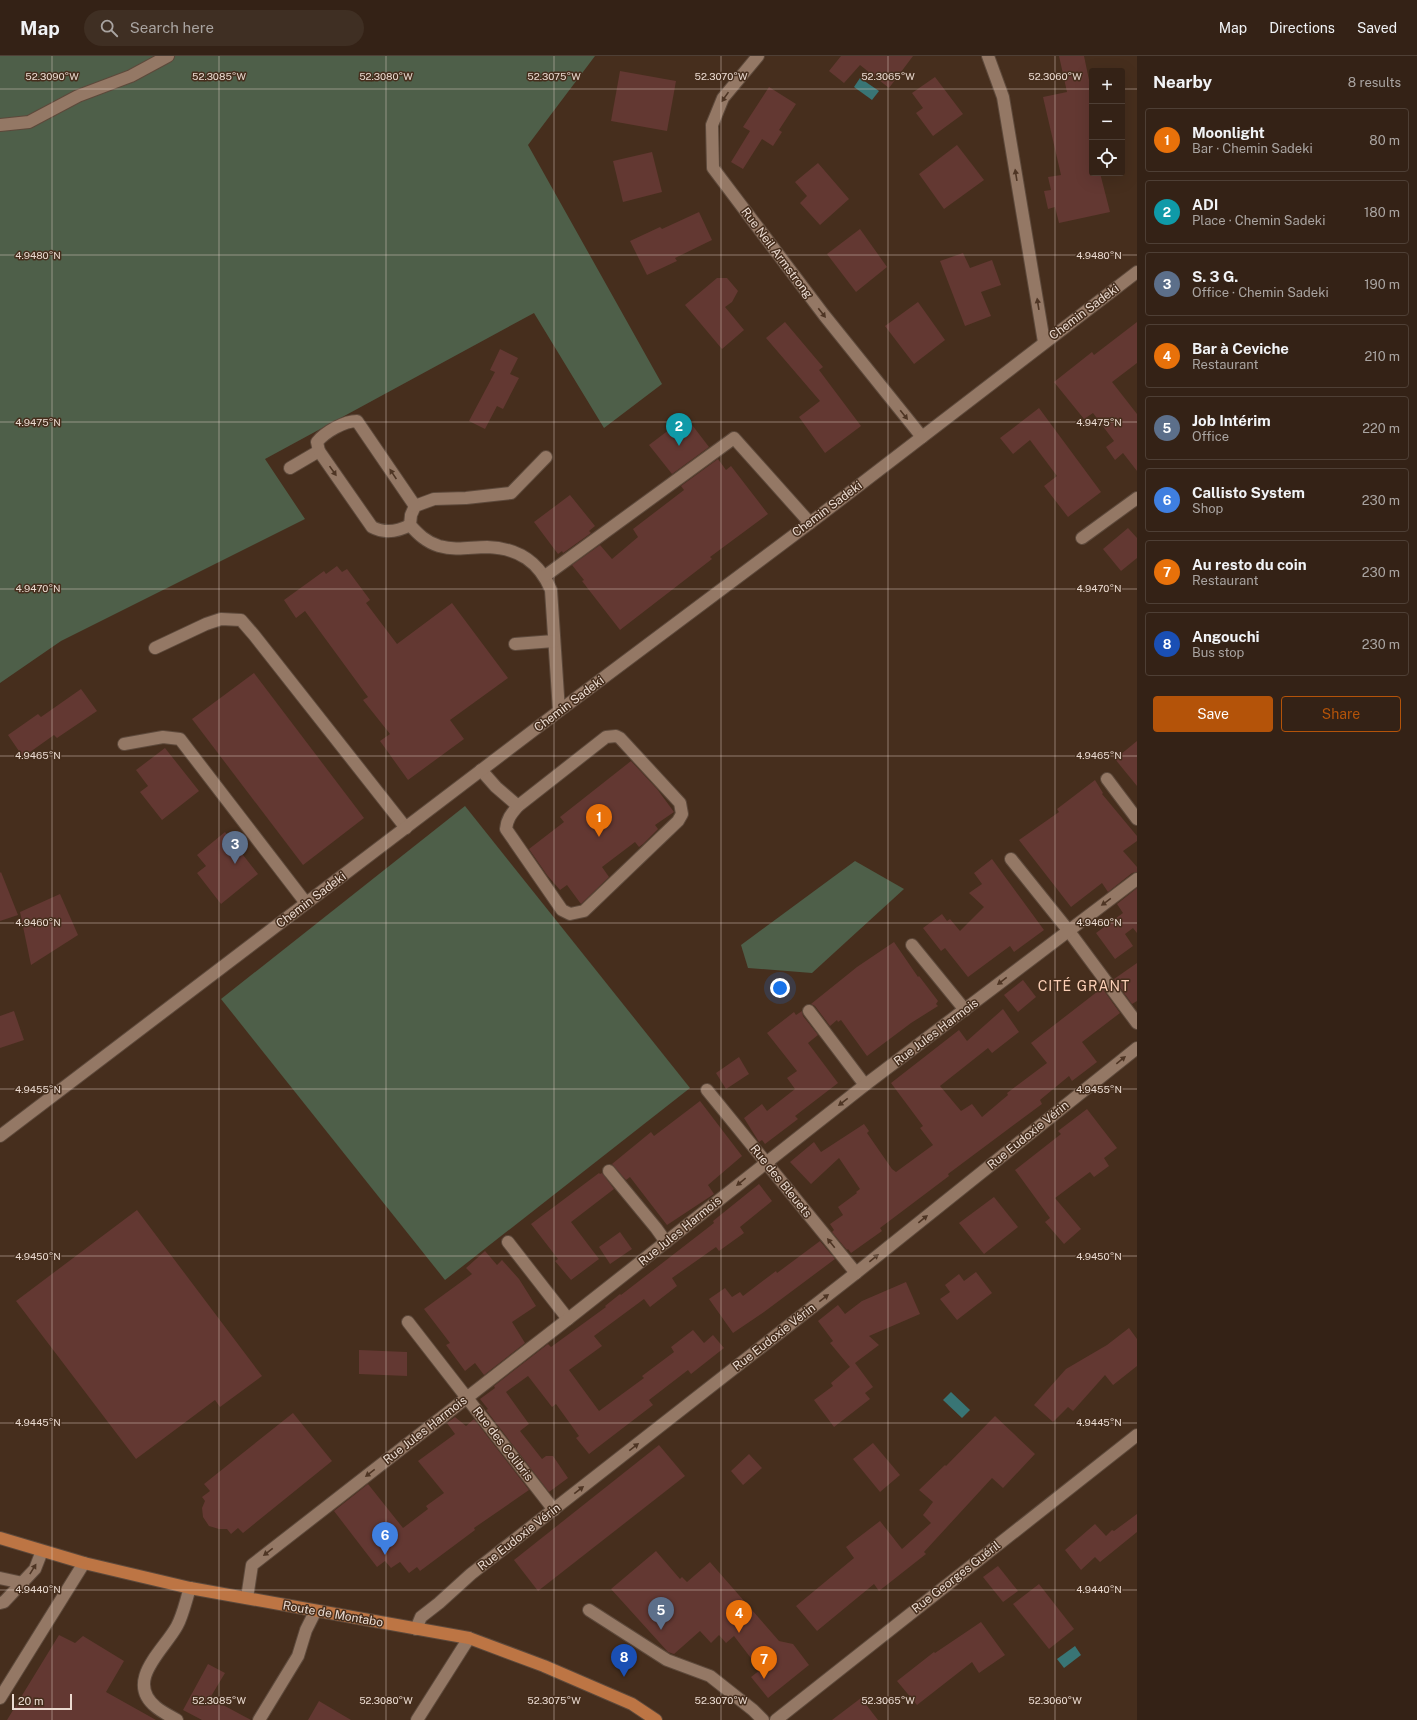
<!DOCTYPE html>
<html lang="en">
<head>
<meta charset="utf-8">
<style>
	:root { --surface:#342216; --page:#3f2f23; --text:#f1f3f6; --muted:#a9a4a1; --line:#4e3f35; --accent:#b45309 }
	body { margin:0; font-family:"Public Sans",sans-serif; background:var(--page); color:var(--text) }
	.controls { position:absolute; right:12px; top:12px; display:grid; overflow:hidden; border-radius:4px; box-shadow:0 4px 16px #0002 }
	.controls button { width:36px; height:36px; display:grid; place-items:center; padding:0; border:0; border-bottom:1px solid var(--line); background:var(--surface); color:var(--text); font:20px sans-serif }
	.scale { position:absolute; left:12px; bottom:10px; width:60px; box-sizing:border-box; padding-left:4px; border:2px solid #ebdbd1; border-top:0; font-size:11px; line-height:14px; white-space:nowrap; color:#ebdbd1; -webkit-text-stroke:3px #462e1d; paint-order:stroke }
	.you { position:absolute; left:780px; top:932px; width:14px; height:14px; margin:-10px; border:3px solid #fff; border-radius:50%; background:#1a73e8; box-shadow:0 0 0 6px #1a73e833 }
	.badge { display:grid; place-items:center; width:26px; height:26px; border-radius:50%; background:var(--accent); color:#fff; font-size:13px; font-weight:700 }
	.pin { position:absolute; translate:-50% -33px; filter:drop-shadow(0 1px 2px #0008) }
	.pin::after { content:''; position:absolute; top:21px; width:14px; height:12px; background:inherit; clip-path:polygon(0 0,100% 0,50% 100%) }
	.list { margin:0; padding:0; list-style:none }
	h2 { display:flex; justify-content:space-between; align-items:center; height:52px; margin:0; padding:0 16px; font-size:17px }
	h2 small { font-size:13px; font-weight:400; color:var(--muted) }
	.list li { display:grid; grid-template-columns:26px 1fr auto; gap:12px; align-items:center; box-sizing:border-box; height:64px; margin:0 8px 8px; padding:0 8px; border:1px solid var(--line); border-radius:4px }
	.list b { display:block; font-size:15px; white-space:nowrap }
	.list p { margin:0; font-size:13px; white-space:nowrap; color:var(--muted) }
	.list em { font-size:13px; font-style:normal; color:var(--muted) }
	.actions { display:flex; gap:8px; padding:12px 16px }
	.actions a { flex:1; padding:9px 0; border:1px solid var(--accent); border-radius:4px; text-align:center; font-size:14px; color:var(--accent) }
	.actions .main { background:var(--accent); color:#fff }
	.icon { flex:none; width:22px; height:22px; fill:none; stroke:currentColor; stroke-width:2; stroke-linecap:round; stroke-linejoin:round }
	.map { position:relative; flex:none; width:1137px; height:1664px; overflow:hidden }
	header { display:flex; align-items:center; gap:24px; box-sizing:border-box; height:56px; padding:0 20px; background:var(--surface); border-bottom:1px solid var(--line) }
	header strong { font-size:19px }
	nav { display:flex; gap:22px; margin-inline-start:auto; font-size:14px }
	.search { width:280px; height:36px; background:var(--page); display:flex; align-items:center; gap:10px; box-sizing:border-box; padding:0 14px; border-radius:22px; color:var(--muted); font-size:15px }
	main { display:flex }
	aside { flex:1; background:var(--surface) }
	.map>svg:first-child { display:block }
	.green { fill:#4e5f49 }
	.water { fill:#397575 }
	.building { fill:#633832 }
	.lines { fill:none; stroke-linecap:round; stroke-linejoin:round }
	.minor-casing { stroke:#5d493b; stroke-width:14 }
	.major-casing { stroke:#5d493b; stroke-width:14 }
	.minor { stroke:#947865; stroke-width:12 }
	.major { stroke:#bd7544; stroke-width:12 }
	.oneway { fill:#4e3524 }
	.ticks { fill:none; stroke:#ebdbd1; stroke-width:1; stroke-opacity:0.45 }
	.labels { text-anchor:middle; stroke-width:3; stroke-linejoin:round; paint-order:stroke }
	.street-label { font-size:12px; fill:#ebdbd1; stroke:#462e1d }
	.quarter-label { font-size:14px; letter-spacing:1px; fill:#fbcfb6; stroke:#462e1d }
	.ticks-label { font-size:10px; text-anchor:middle; fill:#ebdbd1; stroke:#462e1d; stroke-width:3; stroke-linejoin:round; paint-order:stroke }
</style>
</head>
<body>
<header>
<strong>Map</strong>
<div class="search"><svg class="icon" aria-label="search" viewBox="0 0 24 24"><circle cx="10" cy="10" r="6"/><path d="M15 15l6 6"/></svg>Search here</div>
<nav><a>Map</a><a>Directions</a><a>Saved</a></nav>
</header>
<main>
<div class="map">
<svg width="1137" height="1664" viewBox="0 0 1137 1664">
	<rect width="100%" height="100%" fill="#462e1d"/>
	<g class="green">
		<path d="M0 0H595L528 89 662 328 604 372 534 257 265 403 305 463 61 585 0 627Z"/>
		<path d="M465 750 690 1032 445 1224 221 943Z"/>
		<path d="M855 805 904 833 812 917 748 912 741 889Z"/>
	</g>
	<g class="water">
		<path d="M860 22 879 35 872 44 854 31Z"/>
		<path d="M951 1336 970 1354 962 1362 943 1344Z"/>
		<path d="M1075 1590 1081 1599 1064 1612 1057 1603Z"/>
	</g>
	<g class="building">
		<path d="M841 0H913L889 32 860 9 844 27 829 15Z"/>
		<path d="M1059 0H1084L1092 38V117H1100L1110 156 1059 167 1055 151 1048 153 1044 135 1051 134 1048 121 1061 119 1043 41 1067 36Z"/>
		<path d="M620 15 676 25 667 75 611 65Z"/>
		<path d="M935 21 963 58 933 80 916 57 923 52 912 37Z"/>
		<path d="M769 31 796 48 779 74 782 76 773 90 762 83 743 113 731 106 750 75 743 71Z"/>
		<path d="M957 89 984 124 944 153 919 118Z"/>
		<path d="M652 96 662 136 623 146 613 105Z"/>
		<path d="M818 107 849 143 820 169 800 147 807 140 795 126Z"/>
		<path d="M699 156 712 184 675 202 677 205 647 219 630 185 660 171 662 173Z"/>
		<path d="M860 173 887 211 856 236 827 198Z"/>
		<path d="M963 197 970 212 992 204 1001 229 981 236 991 260 965 270 940 205Z"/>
		<path d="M717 222H727L738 235 732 246 725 251 744 274 722 293 685 249Z"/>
		<path d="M918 246 945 284 914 308 885 270Z"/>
		<path d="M785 266 823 311 819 314 861 370 825 397 799 361 820 345 766 282Z"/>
		<path d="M1137 266V307L1112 326 1137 358V415L1123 397 1115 404 1106 391 1114 385 1093 357 1084 363 1054 326 1092 296 1094 299Z"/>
		<path d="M500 293 518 302 510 318 519 322 503 353 497 350 485 373 469 365 495 316 490 314Z"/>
		<path d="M1039 352 1101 436 1068 461 1044 430 1057 420 1030 384 1013 398 1000 382Z"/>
		<path d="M686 361 709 391 672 418 649 389Z"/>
		<path d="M718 403 726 414 731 410 768 458 710 501 712 503 620 574 582 525 584 524 572 509 600 489 612 503 638 481 633 473 684 434 681 430Z"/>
		<path d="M570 439 595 470 589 475 591 477 563 497 562 495 558 498 534 466Z"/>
		<path d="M1128 472 1137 482V502L1121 515 1103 493Z"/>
		<path d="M337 510 342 516 347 513 370 544 366 547 397 588 452 547 508 622 450 664 464 683 408 724 380 685 390 678 363 644 368 641 305 555 296 562 284 544 324 515 326 518Z"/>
		<path d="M254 617 364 762 303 809 192 663Z"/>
		<path d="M81 633 97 655 57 682 54 679 23 701 8 679 38 658 41 661Z"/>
		<path d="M1137 685V730L1115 703Z"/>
		<path d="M165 692 199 735 162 764 140 736 148 730 136 714Z"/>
		<path d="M631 705 657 733 674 756 655 769 658 773 643 788 639 791 635 786 602 811 609 821 581 848 567 829 560 834 547 819 529 793 564 766 560 761Z"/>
		<path d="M1095 724 1103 737 1102 738 1137 780V785L1123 795 1137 811V816L1132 817 1108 836 1102 827 1071 851 1019 784 1059 756 1057 753Z"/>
		<path d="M225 776 258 818 221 848 197 817 206 810 197 799Z"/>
		<path d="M992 803 1044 874 1014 896 1010 890 968 921 945 892 941 895 923 872 942 858 947 865 950 863 960 875 984 851 969 837 982 828 974 817Z"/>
		<path d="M1 816 18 859 0 865V817Z"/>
		<path d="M1137 832V877L1133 872 1125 878 1133 890 1115 903 1096 877 1123 857 1117 848Z"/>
		<path d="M60 838 78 879 31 909 20 856Z"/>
		<path d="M894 886 918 921 919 920 938 945 936 948 938 950 911 967 867 1000 841 964 838 966 837 964 830 970 815 950 811 948 857 911Z"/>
		<path d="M1137 907V945L1132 948 1114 923Z"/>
		<path d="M1023 924 1036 941 1018 956 1004 939Z"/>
		<path d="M1102 932 1120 957 1082 986 1097 1006 1072 1025 1069 1020 1040 1044 1042 1048 948 1118 949 1120 880 1172 882 1175 851 1197 848 1193 847 1194 832 1176 834 1174 830 1168 843 1159 838 1151 857 1137 856 1136 860 1133 839 1102 811 1128 790 1106 814 1086 821 1096 864 1068 869 1075 867 1077 892 1113 896 1116 933 1089 920 1072 923 1070 891 1027 959 974 967 985 1003 953 1019 976 992 997 988 992 940 1030 961 1055 972 1048 982 1061 1008 1039 1007 1037 1047 1007 1031 987Z"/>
		<path d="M14 955 24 984 0 992V960Z"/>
		<path d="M802 955 803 960 818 979 808 987 838 1027 795 1060 798 1063 765 1088 762 1084 759 1086 744 1062 762 1048 767 1055 795 1033 787 1022 797 1015 767 977 794 956 796 959Z"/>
		<path d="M739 1001 749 1018 726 1033 716 1017Z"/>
		<path d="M700 1045 742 1100 708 1129 714 1138 667 1169 630 1121 626 1124 612 1108 651 1076 654 1080Z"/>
		<path d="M1087 1053 1117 1092 1104 1102 1109 1110 1094 1121 1090 1116 1055 1142 1081 1173 1064 1188 1045 1166 1050 1162 1015 1114 1061 1078 1058 1075Z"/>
		<path d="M599 1117 600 1118 602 1117 614 1133 571 1166 599 1203 571 1224 555 1205 558 1203 531 1168Z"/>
		<path d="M759 1128 772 1145 740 1171 744 1177 719 1195 716 1191 672 1222 677 1230 650 1251 644 1243 594 1280 602 1290 569 1314 599 1355 644 1322 642 1320 674 1296 671 1291 693 1274 704 1287 713 1279 724 1292 691 1318 688 1314 649 1344 653 1349 589 1398 576 1382 579 1380 556 1348 552 1351 528 1320 506 1336 529 1368 520 1375 542 1403 546 1400H553L568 1422 549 1436 486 1354 488 1353 480 1343 495 1332 494 1330 548 1288 551 1291 606 1251 605 1250 620 1238 621 1239 714 1167 713 1165Z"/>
		<path d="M994 1141 1018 1171 984 1198 959 1167Z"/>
		<path d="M137 1154 262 1320 220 1351 215 1344 136 1403 16 1245Z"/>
		<path d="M620 1176 632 1193 610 1208 599 1191Z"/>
		<path d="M820 1185 835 1203 764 1256 733 1277 709 1243 725 1232 732 1241 740 1236 743 1240 776 1215 777 1217Z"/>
		<path d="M485 1195 497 1209 502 1204 519 1223 536 1250 512 1266 525 1287 484 1319 475 1307 465 1315 446 1289 450 1287 424 1253 472 1218 466 1212Z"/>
		<path d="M976 1216 992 1237 957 1264 940 1243 950 1236 945 1229 959 1218 964 1225Z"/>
		<path d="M906 1226 920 1258 869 1280 879 1289 855 1307 873 1331 865 1337 870 1343 834 1371 814 1344 833 1330 831 1327 851 1310 850 1311 830 1287 833 1285 818 1265 838 1249 845 1258 862 1245Z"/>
		<path d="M1129 1272 1137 1283V1310L1113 1329 1105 1319 1073 1355 1068 1351 1053 1366 1034 1349 1066 1313 1107 1289Z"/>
		<path d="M359 1294 407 1296V1320L359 1318Z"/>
		<path d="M293 1357 332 1405 243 1477 238 1472 231 1478 227 1473H219L209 1470 203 1461 202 1452 205 1445 202 1441 210 1435 204 1428Z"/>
		<path d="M995 1360 1035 1398 1003 1432 992 1422 924 1496 926 1498 879 1535 874 1528 817 1575 796 1550 854 1502 846 1491 880 1465 902 1493 931 1467 923 1459 933 1446 919 1434 945 1409 946 1410Z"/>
		<path d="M455 1361 466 1370 474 1363 529 1434 474 1472 475 1474 420 1515 417 1511 409 1517 400 1506 391 1512 385 1505 377 1511 334 1455 368 1428 403 1472 428 1453 426 1450 444 1437 418 1405 455 1378 447 1367Z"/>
		<path d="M873 1387 900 1419 880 1436 853 1403Z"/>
		<path d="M659 1389 685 1420 538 1535 514 1504Z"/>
		<path d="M749 1398 762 1412 743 1429 731 1415Z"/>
		<path d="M1137 1458V1476L1100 1506 1095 1501 1081 1514 1065 1494 1095 1468 1106 1480 1112 1474 1114 1475Z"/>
		<path d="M656 1495 680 1523 682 1521 687 1526 710 1506 779 1585 793 1588 809 1609 768 1642 751 1621 760 1614 734 1580 726 1587 719 1579 711 1587 700 1575 674 1598 668 1596 611 1533Z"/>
		<path d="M998 1510 1018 1535 1003 1546 983 1521Z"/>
		<path d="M1039 1528 1074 1573 1049 1593 1013 1548Z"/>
		<path d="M981 1566 1005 1599 979 1617 972 1606 917 1649 897 1625 934 1596 935 1597Z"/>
		<path d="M59 1579 75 1587 83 1580 124 1605 106 1636 156 1664H7Z"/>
		<path d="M208 1608 225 1617 210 1642 251 1664H202L183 1654Z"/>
		<path d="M861 1642 878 1664H832Z"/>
		<path d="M319 1645 351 1664H308Z"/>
	</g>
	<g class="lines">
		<defs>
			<g id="minor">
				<path d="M758 0 723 42 712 69 713 112 824 259 922 381"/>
				<path d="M988 0 1003 41 1044 286"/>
				<path d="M0 69 29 66 78 40 131 20 168 0"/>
				<path d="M546 401 511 437 466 442 434 443 415 450 411 459 410 469C418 478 426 486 439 490 457 495 470 491 487 491 519 492 539 506 551 534L559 655"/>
				<path d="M290 412 319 395"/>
				<path d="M410 469C397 476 385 478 372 471L319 395 317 386C325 376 344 365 357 365L415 450"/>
				<path d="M1082 482 1137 442"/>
				<path d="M545 520 734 382 810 467"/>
				<path d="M515 588 554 585"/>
				<path d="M155 592 206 568 221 563 241 564 254 579 406 772"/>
				<path d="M616 680 620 682 680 747 682 758 678 765 584 855 570 858 562 854 506 773C507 763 511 758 518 750L606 681Z"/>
				<path d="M124 688 163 681 180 683 306 847"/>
				<path d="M481 714 496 731 518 750"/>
				<path d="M1107 723 1137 763"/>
				<path d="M1011 803 1068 874 1137 967"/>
				<path d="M912 889 965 954"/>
				<path d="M809 955 865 1029"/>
				<path d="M707 1034 856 1217"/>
				<path d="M0 1080 559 655 810 467 1137 216"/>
				<path d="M609 1115 656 1172 666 1186"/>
				<path d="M508 1186 568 1263"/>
				<path d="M408 1266 554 1454"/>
				<path d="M0 1522 23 1527"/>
				<path d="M247 1542 252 1509 568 1263 865 1029 1137 823"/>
				<path d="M0 1547 4 1546 35 1513 42 1495"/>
				<path d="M589 1554 667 1604 710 1620 753 1654 763 1664"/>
				<path d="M416 1573 421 1561 439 1547 471 1518 856 1217 1137 992"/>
				<path d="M0 1642 84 1507"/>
				<path d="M177 1664C170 1660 162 1656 156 1651 124 1625 164 1594 177 1570 183 1559 186 1544 190 1532"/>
				<path d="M259 1664 298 1600 306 1574 315 1556"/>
				<path d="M417 1664 469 1582"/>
				<path d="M776 1664 1137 1379"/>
			</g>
			<path id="major" d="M0 1482 84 1507 190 1532 469 1582 544 1610 632 1648 656 1664"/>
		</defs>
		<use href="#minor" class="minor-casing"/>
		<use href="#major" class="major-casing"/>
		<use href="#minor" class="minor"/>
		<use href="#major" class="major"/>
	</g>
	<defs><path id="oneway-solid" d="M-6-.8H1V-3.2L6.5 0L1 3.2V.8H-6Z"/></defs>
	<g class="oneway">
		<use href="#oneway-solid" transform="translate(725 41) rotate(125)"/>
		<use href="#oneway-solid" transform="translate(1016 119) rotate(-99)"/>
		<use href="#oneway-solid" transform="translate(1038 248) rotate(-99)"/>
		<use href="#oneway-solid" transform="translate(822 257) rotate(52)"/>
		<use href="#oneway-solid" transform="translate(904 359) rotate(51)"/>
		<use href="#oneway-solid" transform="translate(333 415) rotate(55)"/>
		<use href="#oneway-solid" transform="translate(393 418) rotate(-124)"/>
		<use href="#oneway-solid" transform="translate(1106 846) rotate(144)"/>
		<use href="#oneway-solid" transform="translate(1002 925) rotate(142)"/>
		<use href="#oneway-solid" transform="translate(1121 1004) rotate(-39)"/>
		<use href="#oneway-solid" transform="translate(843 1046) rotate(142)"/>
		<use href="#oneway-solid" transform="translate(741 1126) rotate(141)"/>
		<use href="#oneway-solid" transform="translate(923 1163) rotate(-39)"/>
		<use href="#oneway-solid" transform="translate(831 1187) rotate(-129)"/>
		<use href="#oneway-solid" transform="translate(874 1202) rotate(-39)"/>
		<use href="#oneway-solid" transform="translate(824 1242) rotate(-38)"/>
		<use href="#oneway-solid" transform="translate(634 1391) rotate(-38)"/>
		<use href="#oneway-solid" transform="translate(370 1417) rotate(142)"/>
		<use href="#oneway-solid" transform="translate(579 1434) rotate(-38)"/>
		<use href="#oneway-solid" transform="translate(268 1496) rotate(142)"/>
		<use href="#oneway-solid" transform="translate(33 1513) rotate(-58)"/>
	</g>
	<path class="ticks" d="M52 0V1664M219 0V1664M386 0V1664M554 0V1664M721 0V1664M888 0V1664M1055 0V1664M0 33H1092M1122 33H1137M0 199H1137M0 366H1137M0 533H1137M0 700H1137M0 867H1137M0 1033H1137M0 1200H1137M0 1367H1137M0 1534H1137"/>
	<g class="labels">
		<g class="street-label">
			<text transform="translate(777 197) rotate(53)" y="4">Rue Neil Armstrong</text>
			<text transform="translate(1084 256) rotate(-37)" y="4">Chemin Sadeki</text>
			<text transform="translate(827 453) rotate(-37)" y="4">Chemin Sadeki</text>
			<text transform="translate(569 648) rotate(-37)" y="4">Chemin Sadeki</text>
			<text transform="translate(311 844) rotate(-37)" y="4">Chemin Sadeki</text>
			<text transform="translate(936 976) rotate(-37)" y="4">Rue Jules Harmois</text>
			<text transform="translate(1028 1079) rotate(-39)" y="4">Rue Eudoxie Vérin</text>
			<text transform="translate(781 1125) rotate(51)" y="4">Rue des Bleuets</text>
			<text transform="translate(680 1175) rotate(-39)" y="4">Rue Jules Harmois</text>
			<text transform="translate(774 1281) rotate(-38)" y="4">Rue Eudoxie Vérin</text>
			<text transform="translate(425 1374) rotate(-38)" y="4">Rue Jules Harmois</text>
			<text transform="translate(503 1388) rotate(52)" y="4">Rue des Colibris</text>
			<text transform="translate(519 1481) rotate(-38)" y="4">Rue Eudoxie Vérin</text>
			<text transform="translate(956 1521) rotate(-38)" y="4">Rue Georges Guéril</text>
			<text transform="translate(333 1558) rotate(10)" y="4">Route de Montabo</text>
		</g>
		<g class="quarter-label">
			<text x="1084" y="935">CITÉ GRANT</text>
		</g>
	</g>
	<g class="ticks-label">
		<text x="52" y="24">52.3090°W</text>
		<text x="219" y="24">52.3085°W</text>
		<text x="386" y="24">52.3080°W</text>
		<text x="554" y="24">52.3075°W</text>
		<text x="721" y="24">52.3070°W</text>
		<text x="888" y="24">52.3065°W</text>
		<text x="1055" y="24">52.3060°W</text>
		<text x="38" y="203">4.9480°N</text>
		<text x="1099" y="203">4.9480°N</text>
		<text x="38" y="370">4.9475°N</text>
		<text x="1099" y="370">4.9475°N</text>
		<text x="38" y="536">4.9470°N</text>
		<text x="1099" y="536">4.9470°N</text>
		<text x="38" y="703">4.9465°N</text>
		<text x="1099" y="703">4.9465°N</text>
		<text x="38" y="870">4.9460°N</text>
		<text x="1099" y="870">4.9460°N</text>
		<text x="38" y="1037">4.9455°N</text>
		<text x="1099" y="1037">4.9455°N</text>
		<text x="38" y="1204">4.9450°N</text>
		<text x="1099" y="1204">4.9450°N</text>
		<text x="38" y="1370">4.9445°N</text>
		<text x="1099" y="1370">4.9445°N</text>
		<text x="38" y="1537">4.9440°N</text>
		<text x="1099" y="1537">4.9440°N</text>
		<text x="219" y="1648">52.3085°W</text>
		<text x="386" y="1648">52.3080°W</text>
		<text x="554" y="1648">52.3075°W</text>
		<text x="721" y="1648">52.3070°W</text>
		<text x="888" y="1648">52.3065°W</text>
		<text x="1055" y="1648">52.3060°W</text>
	</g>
</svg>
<div class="controls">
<button>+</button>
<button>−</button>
<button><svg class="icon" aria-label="locate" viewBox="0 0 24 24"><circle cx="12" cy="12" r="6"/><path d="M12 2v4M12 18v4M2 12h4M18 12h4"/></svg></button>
</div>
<div class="scale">20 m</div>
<div class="you"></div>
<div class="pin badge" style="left:599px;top:781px;background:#e8710a">1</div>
<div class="pin badge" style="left:679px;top:390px;background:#0f9aa8">2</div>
<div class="pin badge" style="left:235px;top:808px;background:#5c6f8a">3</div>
<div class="pin badge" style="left:739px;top:1577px;background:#e8710a">4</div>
<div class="pin badge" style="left:661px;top:1574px;background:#5c6f8a">5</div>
<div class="pin badge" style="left:385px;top:1499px;background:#3f7fe0">6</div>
<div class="pin badge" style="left:764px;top:1623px;background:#e8710a">7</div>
<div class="pin badge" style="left:624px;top:1621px;background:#1a4fb4">8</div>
</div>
<aside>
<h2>Nearby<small>8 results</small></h2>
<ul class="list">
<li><span class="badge" style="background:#e8710a">1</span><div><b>Moonlight</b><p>Bar · Chemin Sadeki</p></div><em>80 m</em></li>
<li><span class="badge" style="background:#0f9aa8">2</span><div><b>ADI</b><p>Place · Chemin Sadeki</p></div><em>180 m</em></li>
<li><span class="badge" style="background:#5c6f8a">3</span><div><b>S. 3 G.</b><p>Office · Chemin Sadeki</p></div><em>190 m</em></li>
<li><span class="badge" style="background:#e8710a">4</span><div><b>Bar à Ceviche</b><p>Restaurant</p></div><em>210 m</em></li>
<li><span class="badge" style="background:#5c6f8a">5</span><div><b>Job Intérim</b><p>Office</p></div><em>220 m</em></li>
<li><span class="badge" style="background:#3f7fe0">6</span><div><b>Callisto System</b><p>Shop</p></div><em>230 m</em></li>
<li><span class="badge" style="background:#e8710a">7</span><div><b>Au resto du coin</b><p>Restaurant</p></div><em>230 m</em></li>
<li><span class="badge" style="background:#1a4fb4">8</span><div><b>Angouchi</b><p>Bus stop</p></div><em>230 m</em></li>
</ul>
<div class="actions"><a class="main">Save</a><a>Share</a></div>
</aside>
</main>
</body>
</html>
